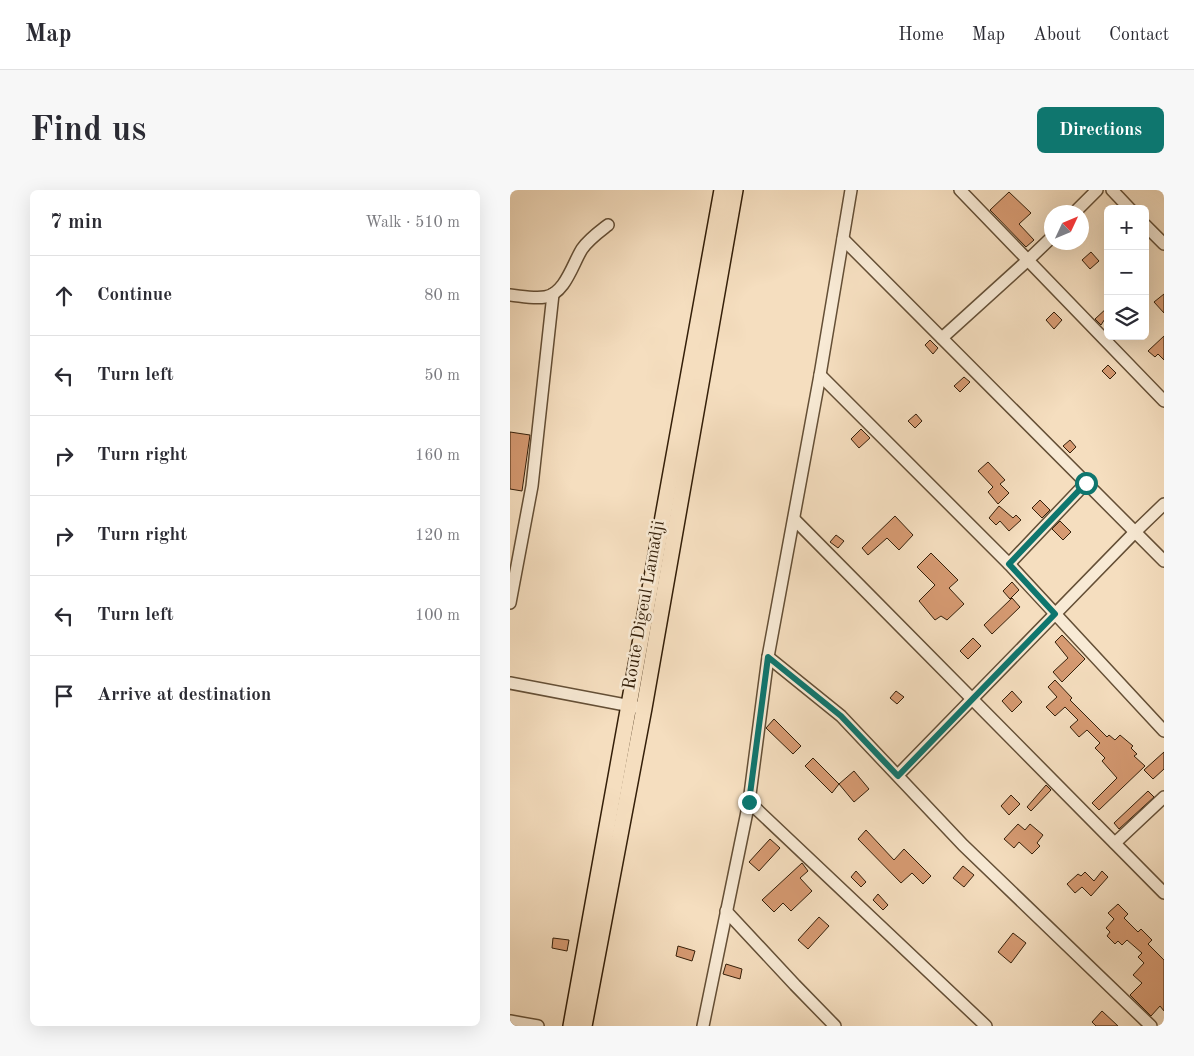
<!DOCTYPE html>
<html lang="en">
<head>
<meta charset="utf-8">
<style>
	:root { --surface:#fff; --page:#f7f7f7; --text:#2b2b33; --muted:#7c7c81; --line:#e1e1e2; --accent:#0f766e }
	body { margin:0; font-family:"Old Standard TT",serif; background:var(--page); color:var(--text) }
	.controls { position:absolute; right:15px; top:15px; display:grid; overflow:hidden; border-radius:8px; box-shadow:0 5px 20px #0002 }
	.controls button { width:45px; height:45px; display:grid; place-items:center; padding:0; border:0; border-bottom:1px solid var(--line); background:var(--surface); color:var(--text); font:25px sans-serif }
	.compass { position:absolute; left:534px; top:15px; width:45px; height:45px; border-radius:50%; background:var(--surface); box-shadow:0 5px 20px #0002; rotate:46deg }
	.stop { position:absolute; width:15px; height:15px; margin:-11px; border:4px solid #0f766e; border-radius:50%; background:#fff }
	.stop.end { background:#0f766e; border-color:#fff; box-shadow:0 1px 5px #0008 }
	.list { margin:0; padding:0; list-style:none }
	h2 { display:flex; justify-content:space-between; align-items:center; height:65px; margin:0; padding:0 20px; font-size:21px }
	h2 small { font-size:16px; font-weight:400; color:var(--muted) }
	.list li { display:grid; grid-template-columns:32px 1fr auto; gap:15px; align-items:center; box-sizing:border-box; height:80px; padding:0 20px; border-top:1px solid var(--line) }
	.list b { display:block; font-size:19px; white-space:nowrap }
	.list em { font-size:16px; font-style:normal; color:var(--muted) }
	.icon { flex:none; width:28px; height:28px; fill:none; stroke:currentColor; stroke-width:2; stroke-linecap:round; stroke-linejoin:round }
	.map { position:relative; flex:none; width:654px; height:836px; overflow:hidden; border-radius:8px }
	header { display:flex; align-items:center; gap:30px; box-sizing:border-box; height:70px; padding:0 25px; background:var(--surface); border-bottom:1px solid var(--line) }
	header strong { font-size:24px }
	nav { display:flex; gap:28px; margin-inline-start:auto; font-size:18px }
	.intro { display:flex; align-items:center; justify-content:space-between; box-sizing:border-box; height:120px; padding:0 30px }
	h1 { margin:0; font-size:35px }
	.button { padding:12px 22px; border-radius:8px; background:var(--accent); color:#fff; font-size:18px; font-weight:700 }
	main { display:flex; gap:30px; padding:0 30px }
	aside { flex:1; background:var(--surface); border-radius:8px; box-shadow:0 5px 20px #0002 }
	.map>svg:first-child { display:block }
	.building { fill:#d69a72; stroke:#341f09 }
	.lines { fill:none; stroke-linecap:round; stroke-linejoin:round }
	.minor-casing { stroke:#644f36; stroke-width:14 }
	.major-casing { stroke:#341f09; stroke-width:18 }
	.minor { stroke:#f8ead5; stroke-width:11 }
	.major { stroke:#f5debf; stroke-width:15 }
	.route { stroke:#0f766e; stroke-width:6 }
	.labels { text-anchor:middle; stroke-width:5; stroke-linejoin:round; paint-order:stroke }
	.street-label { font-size:18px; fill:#341f09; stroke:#f8ead5 }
</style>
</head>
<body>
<header>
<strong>Map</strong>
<nav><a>Home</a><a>Map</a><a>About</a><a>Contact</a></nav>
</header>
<div class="intro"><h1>Find us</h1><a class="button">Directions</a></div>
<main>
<aside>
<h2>7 min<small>Walk · 510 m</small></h2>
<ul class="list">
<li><svg class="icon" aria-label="ahead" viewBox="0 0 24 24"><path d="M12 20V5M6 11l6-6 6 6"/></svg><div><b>Continue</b></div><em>80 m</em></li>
<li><svg class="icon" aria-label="left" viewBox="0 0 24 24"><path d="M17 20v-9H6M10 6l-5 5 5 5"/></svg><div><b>Turn left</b></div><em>50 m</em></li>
<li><svg class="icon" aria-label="right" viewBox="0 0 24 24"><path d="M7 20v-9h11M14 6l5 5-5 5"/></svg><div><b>Turn right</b></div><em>160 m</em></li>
<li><svg class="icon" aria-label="right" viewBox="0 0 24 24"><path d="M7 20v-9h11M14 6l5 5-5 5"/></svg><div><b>Turn right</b></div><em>120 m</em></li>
<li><svg class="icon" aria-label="left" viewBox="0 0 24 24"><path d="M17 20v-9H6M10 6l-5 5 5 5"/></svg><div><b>Turn left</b></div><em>100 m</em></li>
<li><svg class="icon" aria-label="arrive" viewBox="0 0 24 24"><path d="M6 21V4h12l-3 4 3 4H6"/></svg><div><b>Arrive at destination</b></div></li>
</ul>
</aside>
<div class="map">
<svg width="654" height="836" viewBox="0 0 654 836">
	<rect width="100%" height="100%" fill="#f5debf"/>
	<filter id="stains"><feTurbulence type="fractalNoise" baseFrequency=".004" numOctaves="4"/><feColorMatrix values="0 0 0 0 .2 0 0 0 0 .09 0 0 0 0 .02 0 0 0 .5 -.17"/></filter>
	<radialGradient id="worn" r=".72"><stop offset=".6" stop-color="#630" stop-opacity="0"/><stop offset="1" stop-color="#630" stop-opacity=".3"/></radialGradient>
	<g class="building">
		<path d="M499 2 521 23 509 34 524 50 516 57 480 20Z"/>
		<path d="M581 62 589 71 580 79 572 70Z"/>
		<path d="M654 104V123L644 112Z"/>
		<path d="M598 117V124L591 135 585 129Z"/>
		<path d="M544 122 552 130 544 139 536 130Z"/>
		<path d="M654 146V170L648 164 645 167 638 161Z"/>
		<path d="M420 150 428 158 423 164 415 155Z"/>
		<path d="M598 175 606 183 600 189 592 181Z"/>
		<path d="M454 187 460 192 450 202 444 196Z"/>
		<path d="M406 224 412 231 405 238 398 231Z"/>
		<path d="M351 239 360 248 349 258 341 249Z"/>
		<path d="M0 242 20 245 12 301 0 299Z"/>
		<path d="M560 250 566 257 560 263 553 256Z"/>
		<path d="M478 272 495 290 490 294 499 303 488 314 478 302 483 297 468 281Z"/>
		<path d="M530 310 540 320 532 328 522 318Z"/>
		<path d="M489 316 503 328 506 325 511 330 499 341 490 331 486 335 479 328Z"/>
		<path d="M385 326 403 345 389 360 377 348 358 365 352 358Z"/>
		<path d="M550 331 561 342 553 350 542 339Z"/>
		<path d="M326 345 334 351 328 358 320 352Z"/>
		<path d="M421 363 448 390 439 398 454 414 437 430 431 426 425 430 409 411 425 395 407 377Z"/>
		<path d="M502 392 509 400 500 409 493 401Z"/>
		<path d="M502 408 510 417 482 444 474 435Z"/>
		<path d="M552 445 575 469 552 492 543 482 558 468 545 452Z"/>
		<path d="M463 448 471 456 458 469 450 461Z"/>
		<path d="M545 490 562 508 560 510 597 547 599 545 605 550 610 545 623 556 621 558 627 564 624 566 635 576 589 620 582 613 607 588 592 571 595 568 585 558 590 553 577 540 569 547 560 537 568 530 555 517 545 526 536 517 547 507 538 497Z"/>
		<path d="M386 501 394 507 387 514 380 508Z"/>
		<path d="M502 501 512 512 502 522 492 511Z"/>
		<path d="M264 529 291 556 283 564 256 538Z"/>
		<path d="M654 562V579L643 589 634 580Z"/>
		<path d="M303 568 329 594 322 603 295 576Z"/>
		<path d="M344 581 359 599 344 612 329 594Z"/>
		<path d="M536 595 541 600 521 621 517 617Z"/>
		<path d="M638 601 644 607 609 639 604 633Z"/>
		<path d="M501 605 510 614 499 625 491 616Z"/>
		<path d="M508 634 515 640 520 634 533 645 527 653 530 656 522 664 509 652 504 658 494 649Z"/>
		<path d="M356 640 384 670 394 659 421 686 413 694 402 683 391 693 348 649Z"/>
		<path d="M260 649 270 658 249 681 239 672Z"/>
		<path d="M292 673 298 681 290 688 302 701 281 721 273 713 264 722 252 710Z"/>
		<path d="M453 676 464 685 454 697 443 688Z"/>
		<path d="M346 681 356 692 351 697 341 687Z"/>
		<path d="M592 681 598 687 581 706 572 697 565 703 557 694 568 684 571 686 575 682 584 691Z"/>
		<path d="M368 704 378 715 373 720 363 710Z"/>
		<path d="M608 714 618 724 614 728 628 742 631 739 642 750 638 754 654 770V821L650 816 641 826 620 805 632 793 623 785 634 773 628 767 632 763 617 750 612 755 608 751 605 754 597 746 600 742 596 738 604 729 598 723Z"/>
		<path d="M309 727 319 736 298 759 288 750Z"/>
		<path d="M503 743 516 753 501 773 488 762Z"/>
		<path d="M43 748 59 750 57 761 42 758Z"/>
		<path d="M168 756 185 761 182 771 166 766Z"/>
		<path d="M216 774 232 779 230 789 213 784Z"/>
		<path d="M592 821 608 836H586L582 832Z"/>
	</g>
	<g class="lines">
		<defs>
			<g id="minor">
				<path d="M450 0 654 211"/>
				<path d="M602 0 620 19"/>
				<path d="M565 22 587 0"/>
				<path d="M635 35 654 54"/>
				<path d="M333 49 654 371"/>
				<path d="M0 105C11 106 24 109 35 107 55 104 63 73 72 59 79 49 89 42 98 35"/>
				<path d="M432 148 518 70 542 47"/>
				<path d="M310 185 499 374 654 541"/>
				<path d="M284 329 654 703"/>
				<path d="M499 374 576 293"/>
				<path d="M0 413 22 296 43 104"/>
				<path d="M258 467 331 526 453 655 641 836"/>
				<path d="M0 493 126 517"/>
				<path d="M388 585 625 342 654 314"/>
				<path d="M239 612 476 836"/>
				<path d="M605 653 654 607"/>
				<path d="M216 721 285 795 325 836"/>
				<path d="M0 831 28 836"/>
				<path d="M193 836 239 612 258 467 310 185 341 0"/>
			</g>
			<g id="major">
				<path d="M61 836 212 0"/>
				<path d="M74 836 134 518 225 0"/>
			</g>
		</defs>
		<use href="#minor" class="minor-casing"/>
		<use href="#major" class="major-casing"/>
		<use href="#minor" class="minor"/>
		<use href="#major" class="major"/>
	</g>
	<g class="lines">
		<path class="route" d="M239 612 258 467 331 526 388 586 545 424 499 374 576 293"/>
	</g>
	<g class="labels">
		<g class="street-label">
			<text transform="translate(133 415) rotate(-80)" y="6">Route Digeul Lamadji</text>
		</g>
	</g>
	<rect width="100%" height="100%" filter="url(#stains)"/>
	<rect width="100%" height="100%" fill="url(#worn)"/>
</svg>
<div class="controls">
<button>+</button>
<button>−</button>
<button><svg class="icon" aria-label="layers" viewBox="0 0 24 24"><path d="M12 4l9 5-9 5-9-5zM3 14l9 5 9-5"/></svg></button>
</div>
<svg class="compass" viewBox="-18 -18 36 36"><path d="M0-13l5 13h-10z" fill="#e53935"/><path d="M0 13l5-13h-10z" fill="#7c7c81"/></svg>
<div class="stop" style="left:576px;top:293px"></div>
<div class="stop end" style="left:239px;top:612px"></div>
</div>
</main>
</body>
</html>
